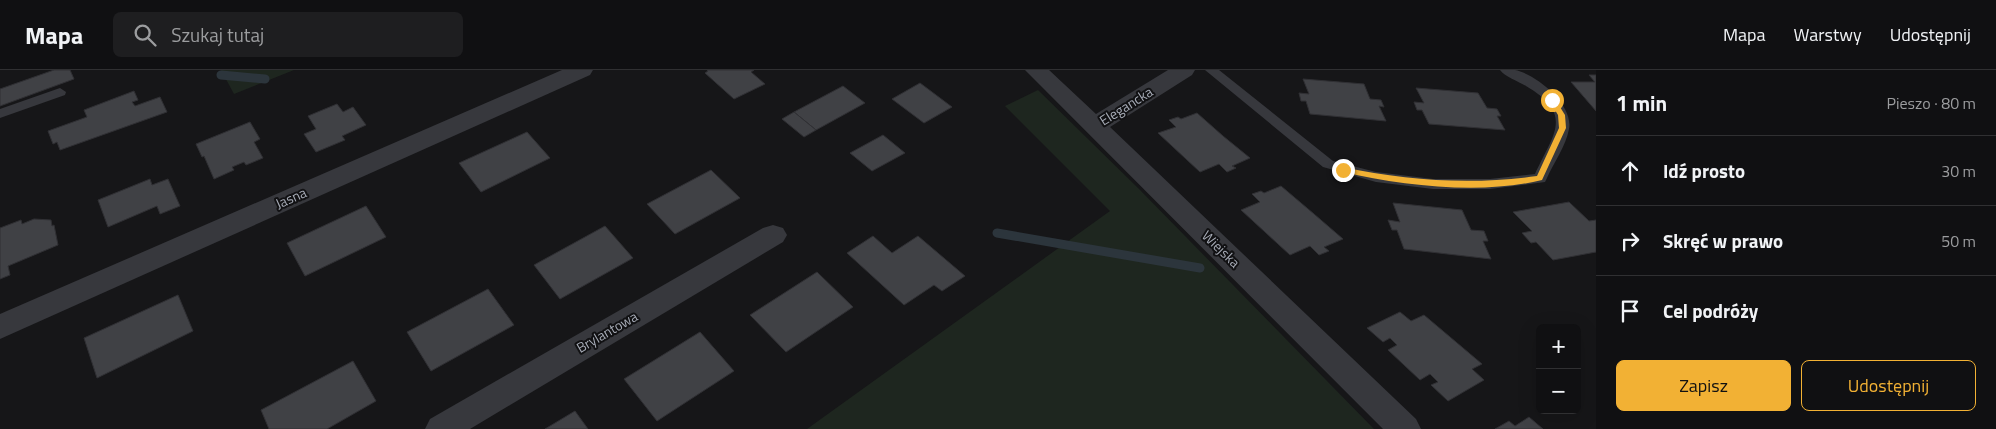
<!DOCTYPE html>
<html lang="pl">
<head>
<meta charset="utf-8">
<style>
	:root { --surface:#101012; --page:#1e1e20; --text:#f1f3f6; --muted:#9c9d9f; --line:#303032; --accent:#f2b134 }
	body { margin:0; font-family:"Titillium Web",sans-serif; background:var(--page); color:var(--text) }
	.controls { position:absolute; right:15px; bottom:15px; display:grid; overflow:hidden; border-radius:8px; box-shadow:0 5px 20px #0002 }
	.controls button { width:45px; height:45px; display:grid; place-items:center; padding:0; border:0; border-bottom:1px solid var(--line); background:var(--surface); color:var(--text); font:25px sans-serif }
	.stop { position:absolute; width:15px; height:15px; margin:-11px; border:4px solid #f2b134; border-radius:50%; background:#fff }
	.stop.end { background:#f2b134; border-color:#fff; box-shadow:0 1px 5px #0008 }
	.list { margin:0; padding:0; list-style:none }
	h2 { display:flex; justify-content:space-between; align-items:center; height:65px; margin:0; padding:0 20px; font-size:21px }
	h2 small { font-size:16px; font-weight:400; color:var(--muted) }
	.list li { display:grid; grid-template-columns:32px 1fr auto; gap:15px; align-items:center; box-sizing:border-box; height:70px; padding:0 20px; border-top:1px solid var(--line) }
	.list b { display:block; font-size:19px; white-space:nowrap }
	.list em { font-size:16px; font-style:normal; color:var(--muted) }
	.actions { display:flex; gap:10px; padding:15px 20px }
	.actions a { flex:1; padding:11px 0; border:1px solid var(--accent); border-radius:8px; text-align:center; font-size:18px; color:var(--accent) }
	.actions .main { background:var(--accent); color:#111 }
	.icon { flex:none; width:28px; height:28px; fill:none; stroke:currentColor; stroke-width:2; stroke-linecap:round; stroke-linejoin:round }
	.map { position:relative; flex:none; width:1596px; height:359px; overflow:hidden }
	header { display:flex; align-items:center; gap:30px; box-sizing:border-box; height:70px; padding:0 25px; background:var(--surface); border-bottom:1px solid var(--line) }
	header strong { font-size:24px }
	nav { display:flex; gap:28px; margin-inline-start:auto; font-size:18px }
	.search { width:350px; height:45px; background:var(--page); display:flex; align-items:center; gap:12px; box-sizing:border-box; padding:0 18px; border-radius:8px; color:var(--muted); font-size:19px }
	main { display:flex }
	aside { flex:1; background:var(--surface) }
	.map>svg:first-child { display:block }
	.green { fill:#1e261f }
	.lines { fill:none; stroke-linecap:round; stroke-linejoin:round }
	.stream { stroke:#2c353c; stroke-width:9 }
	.building { fill:#404145; stroke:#303034 }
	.lane { fill:#37383d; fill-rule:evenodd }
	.street { fill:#37383d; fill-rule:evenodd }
	.route { fill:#f2b134 }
	.labels { text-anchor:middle; stroke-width:4; stroke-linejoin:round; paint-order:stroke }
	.street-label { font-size:14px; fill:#a8adb8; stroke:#111113 }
</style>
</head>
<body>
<header>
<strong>Mapa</strong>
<div class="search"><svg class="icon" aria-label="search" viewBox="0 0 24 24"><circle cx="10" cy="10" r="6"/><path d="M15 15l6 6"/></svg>Szukaj tutaj</div>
<nav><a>Mapa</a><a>Warstwy</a><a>Udostępnij</a></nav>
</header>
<main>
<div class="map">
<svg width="1596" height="359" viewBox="0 0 1596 359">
	<rect width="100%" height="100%" fill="#161618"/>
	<g class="green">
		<path d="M221 0H294L234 24Z"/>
		<path d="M1038 20 1140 120 1374 359H807L1110 141 1005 36Z"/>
	</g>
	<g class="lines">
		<g class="stream">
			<path d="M221 5 265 9"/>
			<path d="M997 163 1200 198"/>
		</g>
	</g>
	<g class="building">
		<path d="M54 0H70L74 9 0 36V19Z"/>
		<path d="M707 0H754L751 2 765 14 734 29 705 3 708 1Z"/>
		<path d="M1589 5H1596V41L1571 12H1595Z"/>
		<path d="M1303 9 1364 14 1370 29 1381 30 1384 37 1379 36 1386 51 1310 44 1306 31H1301L1299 23 1309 24Z"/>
		<path d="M920 13 952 37 924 53 892 29Z"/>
		<path d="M843 16 865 33 816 60 794 42Z"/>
		<path d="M1416 18 1478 23 1487 38 1497 39 1501 46H1497L1505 60 1429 54 1422 40H1417L1414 32 1424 33Z"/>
		<path d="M134 21 138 30 132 32 135 36 160 27 167 42 60 80 57 72 53 74 48 61 87 47 84 40Z"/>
		<path d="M337 34 343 42 353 37 366 55 342 66 345 70 316 82 304 64 316 59 308 46Z"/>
		<path d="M794 42 816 60 804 67 782 49Z"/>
		<path d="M1197 43 1223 66 1250 88 1232 96 1236 98 1227 102 1219 94 1200 102 1158 63 1176 57 1169 50 1178 47 1181 49Z"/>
		<path d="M250 52 260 69 254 72 263 88 246 95 244 92 232 97 234 100 214 109 204 86 202 87 196 74Z"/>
		<path d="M527 62 550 88 481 122 459 93Z"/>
		<path d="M883 65 905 83 872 101 850 83Z"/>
		<path d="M711 100 740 128 675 164 647 134Z"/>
		<path d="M150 109 152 115 168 109 180 136 160 144 157 136 108 157 98 130Z"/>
		<path d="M1281 116 1314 144 1343 169 1324 177 1329 181 1319 185 1310 176 1290 185 1241 140 1260 132 1252 124 1261 121 1264 123Z"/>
		<path d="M1569 132 1589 151 1596 150V182L1553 190 1536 172 1531 173 1522 163 1532 161 1513 142Z"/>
		<path d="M1393 133 1462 140 1471 160 1484 161 1488 171H1483L1491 189 1404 179 1397 160H1392L1388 150 1400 152Z"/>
		<path d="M366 136 386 167 305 206 287 173Z"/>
		<path d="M34 149 51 150 52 156 54 155 58 175 8 196 10 205 0 209V158L21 150 22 154Z"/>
		<path d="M605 156 633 188 560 229 534 195Z"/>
		<path d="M873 166 892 183 918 166 965 206 942 221 934 215 904 235 847 183Z"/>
		<path d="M817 202 853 237 786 282 750 245Z"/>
		<path d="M488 219 514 255 431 301 407 262Z"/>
		<path d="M178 225 193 261 97 308 84 268Z"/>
		<path d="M1400 242 1411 251 1424 245 1482 294 1472 299 1484 310 1448 331 1431 315 1438 312 1430 304 1420 310 1388 280 1397 275 1390 268 1383 272 1367 258Z"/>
		<path d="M700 262 734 301 657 351 624 309Z"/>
		<path d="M353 291 376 331 327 359H269L261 340Z"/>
		<path d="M575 341 588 359H545Z"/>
		<path d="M1529 347 1543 359H1495L1509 351 1515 356Z"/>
	</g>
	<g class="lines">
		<g class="lane">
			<path d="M1205 0H1219L1333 91 1376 102 1433 109H1490L1535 104C1553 64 1575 45 1526 16 1518 11 1505 7 1500 0 1505 0 1511 0 1515 0 1536 4 1574 35 1569 59 1566 76 1554 92 1547 108L1545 112 1490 119H1433L1376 112 1323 97Z"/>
			<path d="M60 18 66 22 65 25 0 48V39Z"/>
		</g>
		<g class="street">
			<path d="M562 0H593L590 5 0 269V244Z"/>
			<path d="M1025 0H1049L1096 44 1168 0H1195L1192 5 1110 57 1416 349 1421 359H1383Z"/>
			<path d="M773 155 783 158 787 165 783 172 470 359H425L430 349 763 158Z"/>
		</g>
	</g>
	<path class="route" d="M1552 28 1555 29 1565 45 1566 58 1542 110C1482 125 1404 116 1343 102L1340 100 1343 97C1408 111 1472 115 1537 106L1559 58 1558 45 1549 30Z"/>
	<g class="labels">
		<g class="street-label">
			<text transform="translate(1126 36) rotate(-32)" y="5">Elegancka</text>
			<text transform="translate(291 128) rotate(-24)" y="5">Jasna</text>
			<text transform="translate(1221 179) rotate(44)" y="5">Wiejska</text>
			<text transform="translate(607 262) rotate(-30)" y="5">Brylantowa</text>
		</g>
	</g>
</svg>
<div class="controls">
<button>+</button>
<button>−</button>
</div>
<div class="stop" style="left:1552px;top:30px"></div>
<div class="stop end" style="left:1343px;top:100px"></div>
</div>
<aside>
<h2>1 min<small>Pieszo · 80 m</small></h2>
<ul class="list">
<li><svg class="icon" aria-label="ahead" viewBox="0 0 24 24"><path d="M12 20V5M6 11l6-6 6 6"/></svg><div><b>Idź prosto</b></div><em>30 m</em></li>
<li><svg class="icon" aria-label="right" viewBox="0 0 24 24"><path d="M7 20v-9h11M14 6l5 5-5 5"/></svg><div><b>Skręć w prawo</b></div><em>50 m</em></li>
<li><svg class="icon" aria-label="arrive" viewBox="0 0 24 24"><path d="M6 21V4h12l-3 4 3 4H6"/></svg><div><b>Cel podróży</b></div></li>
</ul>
<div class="actions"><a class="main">Zapisz</a><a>Udostępnij</a></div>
</aside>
</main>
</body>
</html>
